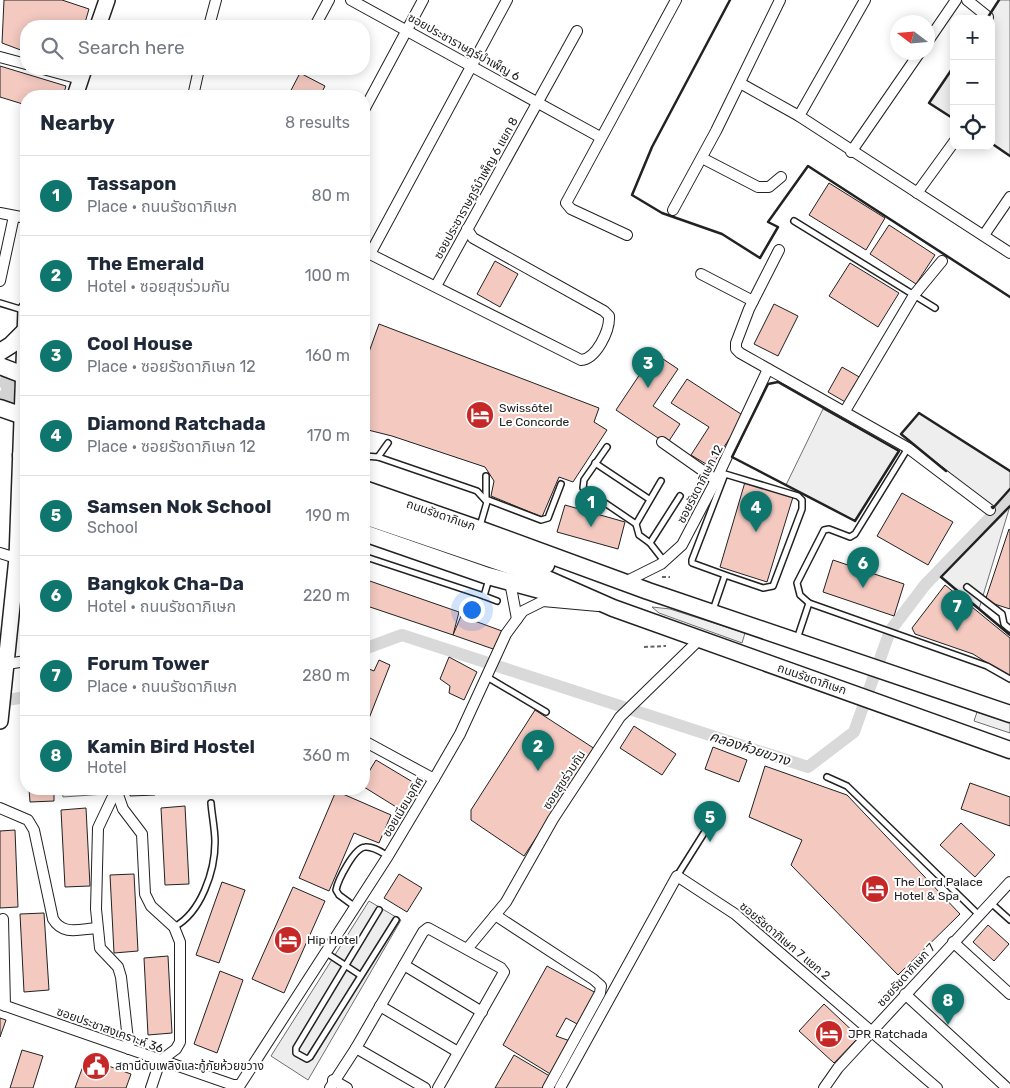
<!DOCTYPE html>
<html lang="en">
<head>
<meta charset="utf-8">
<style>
	:root { --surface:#fff; --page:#f2f2f3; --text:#1f2937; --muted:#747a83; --line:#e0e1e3; --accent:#0f766e }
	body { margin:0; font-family:Rubik,"Noto Sans Thai",sans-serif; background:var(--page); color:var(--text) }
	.controls { position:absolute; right:15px; top:15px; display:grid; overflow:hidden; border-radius:10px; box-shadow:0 2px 12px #0003 }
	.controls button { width:45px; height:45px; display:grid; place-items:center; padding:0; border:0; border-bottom:1px solid var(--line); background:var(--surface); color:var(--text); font:25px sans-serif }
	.compass { position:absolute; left:890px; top:15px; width:45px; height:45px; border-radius:50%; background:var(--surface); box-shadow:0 2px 12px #0003; rotate:286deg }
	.you { position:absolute; left:471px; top:609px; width:18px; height:18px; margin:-12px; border:4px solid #fff; border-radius:50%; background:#1a73e8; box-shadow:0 0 0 8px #1a73e833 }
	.badge { display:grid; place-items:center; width:32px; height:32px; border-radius:50%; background:var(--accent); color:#fff; font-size:16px; font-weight:700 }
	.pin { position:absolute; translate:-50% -41px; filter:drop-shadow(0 1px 2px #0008) }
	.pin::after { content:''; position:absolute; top:26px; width:18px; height:15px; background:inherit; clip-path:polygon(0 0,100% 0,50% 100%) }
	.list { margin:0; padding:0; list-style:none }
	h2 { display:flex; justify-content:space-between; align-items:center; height:65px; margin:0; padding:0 20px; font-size:21px }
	h2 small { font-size:16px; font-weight:400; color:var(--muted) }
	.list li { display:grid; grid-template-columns:32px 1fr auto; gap:15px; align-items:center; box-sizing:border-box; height:80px; padding:0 20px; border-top:1px solid var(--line) }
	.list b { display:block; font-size:19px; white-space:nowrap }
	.list p { margin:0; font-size:16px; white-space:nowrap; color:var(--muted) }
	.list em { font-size:16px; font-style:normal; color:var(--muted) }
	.icon { flex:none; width:28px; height:28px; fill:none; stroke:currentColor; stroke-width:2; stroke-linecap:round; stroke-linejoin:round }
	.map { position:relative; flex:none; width:1010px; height:1088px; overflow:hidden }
	.search { position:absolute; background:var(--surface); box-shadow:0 2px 12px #0003; left:20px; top:20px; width:350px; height:55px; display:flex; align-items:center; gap:12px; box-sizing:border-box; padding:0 18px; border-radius:20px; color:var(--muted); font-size:19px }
	.panel { position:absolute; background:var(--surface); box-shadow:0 2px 12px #0003; left:20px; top:90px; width:350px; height:705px; border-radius:20px }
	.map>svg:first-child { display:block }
	.green { fill:#eee; stroke:#6f6f6f }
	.parking { fill:#ededed; stroke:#6f6f6f }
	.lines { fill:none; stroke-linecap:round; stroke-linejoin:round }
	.canal { stroke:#d9d9d9; stroke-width:12 }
	.building { fill:#f3c9c0; stroke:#222 }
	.primary-tunnel { stroke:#d3d3d3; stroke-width:16; stroke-dasharray:16 8; stroke-linecap:butt }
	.service-casing { stroke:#222; stroke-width:8 }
	.minor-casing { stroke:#222; stroke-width:12 }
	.secondary-casing { stroke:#222; stroke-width:18 }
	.primary-casing { stroke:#222; stroke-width:19 }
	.path { stroke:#646464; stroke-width:2; stroke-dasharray:4 2.5; stroke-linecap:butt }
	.service { stroke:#fff; stroke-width:5 }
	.minor { stroke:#fff; stroke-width:10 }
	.secondary { stroke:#fff; stroke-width:15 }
	.primary { stroke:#fff; stroke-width:16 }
	.wall { stroke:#222; stroke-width:2.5 }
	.labels { text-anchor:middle; stroke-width:4; stroke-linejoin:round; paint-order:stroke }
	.street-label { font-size:12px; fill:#222; stroke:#fff }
	.poi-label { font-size:12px; fill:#222; stroke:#fff; text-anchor:start }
	.water-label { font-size:14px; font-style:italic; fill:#222; stroke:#fff }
</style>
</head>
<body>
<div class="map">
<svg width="1010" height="1088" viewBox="0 0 1010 1088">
	<rect width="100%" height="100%" fill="#fff"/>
	<g class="green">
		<path d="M999 0H1010V156L991 143V19H986Z"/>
		<path d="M954 66V119L929 103Z"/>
		<path d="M823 409 899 451 855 521 786 485Z"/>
		<path d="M919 413 1010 471V489L993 508 901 434Z"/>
		<path d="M1010 506 979 609 941 577Z"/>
		<path d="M652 607 670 609 745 633 742 643 659 613Z"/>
		<path d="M977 712 1010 723V733L974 721Z"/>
		<path d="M62 789H105V794L63 797Z"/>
	</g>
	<path class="parking" d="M369 901 401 920 308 1080 271 1056Z"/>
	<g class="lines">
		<g class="canal">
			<path d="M364 649 402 635 808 767 854 732 890 631 925 585 1010 497"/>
			<path d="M0 701 26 697"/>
		</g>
	</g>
	<g class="building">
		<path d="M4 0H62L89 9 84 26H26V52L2 43Z"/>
		<path d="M0 66 66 86 63 96H26V105L0 97Z"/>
		<path d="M300 73 325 86 320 96H288Z"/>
		<path d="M829 183 885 218 866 250 809 215Z"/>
		<path d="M889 225 935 255 916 284 870 254Z"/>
		<path d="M495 261 518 274 500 307 477 294Z"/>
		<path d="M850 263 899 293 878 327 829 296Z"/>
		<path d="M774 304 798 316 778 356 754 344Z"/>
		<path d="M379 324 599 408 594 422 607 430 573 482 559 477 542 517 491 496 494 481 485 467 392 436 364 429V366Z"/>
		<path d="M654 353 678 369 653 406 680 424 667 444 616 410Z"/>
		<path d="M842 367 861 378 847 403 828 392Z"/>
		<path d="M687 379 744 416 711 467 691 455 709 427 671 403Z"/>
		<path d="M745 482 793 497 767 582 720 567Z"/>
		<path d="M902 493 953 522 928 565 877 536Z"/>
		<path d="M565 505 625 522 618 549 557 532Z"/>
		<path d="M1009 529 1010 530V609L985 601Z"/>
		<path d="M833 560 904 584 894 616 823 592Z"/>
		<path d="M364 579 459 612 453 635 364 605Z"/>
		<path d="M945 585 1010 638V677L973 654 915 634 912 628Z"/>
		<path d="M461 616 502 631 496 650 453 635Z"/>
		<path d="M449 657 477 672 464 700 449 693 450 686 440 679Z"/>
		<path d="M379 660 390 665 366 726 364 725V667L374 671Z"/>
		<path d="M535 710 595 749 524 856 471 820V810Z"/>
		<path d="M634 726 676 754 662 775 620 748Z"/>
		<path d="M713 747 747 760 739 782 705 769Z"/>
		<path d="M376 760 416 784 401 810 364 787V780Z"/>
		<path d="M765 766 847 795 960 914 898 975 791 865 802 840 749 817Z"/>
		<path d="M970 783 1010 797V826L961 809Z"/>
		<path d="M29 789H54V801L30 802Z"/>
		<path d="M130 789H154L155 795 130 796Z"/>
		<path d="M336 791 391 815 379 843 354 833 329 891 299 878Z"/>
		<path d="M185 806 189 884 165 885 161 808Z"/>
		<path d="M86 808 90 886 65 887 61 810Z"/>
		<path d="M961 823 995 855 975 877 940 845Z"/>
		<path d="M15 830 18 907 0 908V831Z"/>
		<path d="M134 874 138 951 114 953 110 875Z"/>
		<path d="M399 874 422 888 407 912 384 898Z"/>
		<path d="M222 882 245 890 219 963 196 955Z"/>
		<path d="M293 887 325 901 284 993 252 979Z"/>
		<path d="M44 913 49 990 24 992 20 914Z"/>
		<path d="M988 925 1009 944 994 961 973 942Z"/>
		<path d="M168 956 172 1033 148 1035 144 958Z"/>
		<path d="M547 966 596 993 579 1025 566 1018 556 1036 570 1041 552 1075 503 1045Z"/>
		<path d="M220 971 243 980 217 1053 194 1044Z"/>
		<path d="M824 1004 859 1037 834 1063 799 1031Z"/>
		<path d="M0 1018 6 1020 0 1037Z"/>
		<path d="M22 1050 43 1056 33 1088H10Z"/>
		<path d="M514 1055 553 1078 547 1088H495Z"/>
		<path d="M86 1058 131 1074 126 1088H75Z"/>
	</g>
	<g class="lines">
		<g class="primary-tunnel">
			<path d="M0 379 26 388"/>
			<path d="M0 392 26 401"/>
		</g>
		<defs>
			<g id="service">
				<path d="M794 221 935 308"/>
				<path d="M0 303 23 310"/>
				<path d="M607 447 584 480 583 488 636 524"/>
				<path d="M364 456 378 457 477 491 487 502 480 526"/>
				<path d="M378 457 388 443"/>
				<path d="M595 463 649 499"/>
				<path d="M486 476V499L541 520 548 518 561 484"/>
				<path d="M650 543 639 535 636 524 661 481"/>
				<path d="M366 557 484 596 489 579"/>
				<path d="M664 561 650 543 680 496"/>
				<path d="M967 587 1002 614 1004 624 1010 629"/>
				<path d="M484 596 497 601"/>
				<path d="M809 603 987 666 1010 679"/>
				<path d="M713 610 725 575 763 588 773 586 802 509V500L798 496 725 474 692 560V563L725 575"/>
				<path d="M797 639 809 603 800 595 797 583 824 530 829 529 850 537 855 534 908 448"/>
				<path d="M487 677 546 712"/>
				<path d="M827 777 847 786 979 915"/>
				<path d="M677 876 704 833"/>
				<path d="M991 903 1010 920"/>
				<path d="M354 906 339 895 336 890C338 880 354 848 365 847 373 846 381 852 388 856"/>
				<path d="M379 910 296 1048V1053L307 1059 310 1057 396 920"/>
				<path d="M174 927C201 913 215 871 215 842 215 829 212 816 211 803"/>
				<path d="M325 952 360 975"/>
			</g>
			<g id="minor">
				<path d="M351 0 600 137"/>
				<path d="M967 0 988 17"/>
				<path d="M209 26 216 0"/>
				<path d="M315 26 329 0"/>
				<path d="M928 41 956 0"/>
				<path d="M0 57 26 64"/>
				<path d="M43 69 80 79"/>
				<path d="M740 83 799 116 1010 253"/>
				<path d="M193 96 199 69"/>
				<path d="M364 110 423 0"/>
				<path d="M799 116 865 0"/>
				<path d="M851 152 920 52"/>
				<path d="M702 158 758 187H769L781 177"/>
				<path d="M917 193 954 142"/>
				<path d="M673 210 716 131 780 0"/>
				<path d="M0 213 26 218"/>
				<path d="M627 235 571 209 566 203 676 0"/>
				<path d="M984 235 1010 197"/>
				<path d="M779 250 749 309 736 343V349L740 353 908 448 990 510"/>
				<path d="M364 251 581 360C596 359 610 331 609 316L604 311 473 238 467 229"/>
				<path d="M370 254 507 0"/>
				<path d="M701 274 753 301"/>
				<path d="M0 281 14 216"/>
				<path d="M436 286 577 31"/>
				<path d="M845 411 914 295 942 261"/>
				<path d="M662 442 716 480"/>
				<path d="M0 553 26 561"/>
				<path d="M510 582 517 619"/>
				<path d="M623 583 661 564 682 545 716 480 768 369"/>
				<path d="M7 664 26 661"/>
				<path d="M364 741 434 779"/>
				<path d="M116 789 123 809 142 834 145 894 151 906 174 927 180 942V1042L176 1049 160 1061 151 1088"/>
				<path d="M116 790 98 828 96 909 100 948 118 967 121 977 129 1049"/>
				<path d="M0 808 28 820 34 830 53 919C63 936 80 929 97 928"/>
				<path d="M495 915 593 979 601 986 600 993 548 1088"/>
				<path d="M3 919 5 1006"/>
				<path d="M953 942 1010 994"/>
				<path d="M467 949 506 902 553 819 620 717 700 639"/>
				<path d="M404 965 482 1012"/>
				<path d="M905 994 1007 1088"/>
				<path d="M0 1004 233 1085H240L388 856 434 779 460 734 506 634 517 619 523 611 543 601 598 606"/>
				<path d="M380 1006 458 1052"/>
				<path d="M356 1048 425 1088"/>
				<path d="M333 1080 347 1088"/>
				<path d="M330 1088 356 1048 423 932 428 928 501 968 504 972 438 1088"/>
				<path d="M560 1088 677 876 735 914 937 1088"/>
				<path d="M824 1088 838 1068 1010 882"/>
			</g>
			<g id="secondary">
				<path d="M98 26 107 0"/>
				<path d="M75 96 84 69"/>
				<path d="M0 721 17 558 26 309"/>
			</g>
			<g id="primary">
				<path d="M0 352 11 345 25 331"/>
				<path d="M0 366 26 376"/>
				<path d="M0 408 26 417"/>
				<path d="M21 455 26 451"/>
				<path d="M364 489 479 529 648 591 1010 714"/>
				<path d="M364 503 546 565"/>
				<path d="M364 516 538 575 613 608 1010 750"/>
				<path d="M364 533 488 576 570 598"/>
			</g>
		</defs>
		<use href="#service" class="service-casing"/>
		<use href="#minor" class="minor-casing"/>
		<use href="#secondary" class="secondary-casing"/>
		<use href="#primary" class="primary-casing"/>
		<g class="path">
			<path d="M662 577H670"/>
			<path d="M644 647 666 646"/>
		</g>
		<use href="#service" class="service"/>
		<use href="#minor" class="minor"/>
		<use href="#secondary" class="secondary"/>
		<use href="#primary" class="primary"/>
		<g class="wall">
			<path d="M730 0 652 147 632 195 662 213 722 234 760 258 778 227 768 222 808 166 1010 297"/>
			<path d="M988 17 999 0"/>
			<path d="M954 66 929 103 954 119"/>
			<path d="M991 143 1010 156"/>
			<path d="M778 382 899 451 855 521 732 457 768 384Z"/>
			<path d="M946 471 901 434 919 413 1010 471"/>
			<path d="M1010 506 941 577 1010 635"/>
			<path d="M992 507 993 508 1010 489"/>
		</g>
	</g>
	<defs>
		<symbol id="hotel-disc" viewBox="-11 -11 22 22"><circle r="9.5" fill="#c62828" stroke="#fff"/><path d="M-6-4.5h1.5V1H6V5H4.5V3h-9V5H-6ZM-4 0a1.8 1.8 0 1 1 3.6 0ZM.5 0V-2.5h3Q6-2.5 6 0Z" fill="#fff"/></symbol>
		<symbol id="civic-disc" viewBox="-11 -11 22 22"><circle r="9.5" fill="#c62828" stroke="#fff"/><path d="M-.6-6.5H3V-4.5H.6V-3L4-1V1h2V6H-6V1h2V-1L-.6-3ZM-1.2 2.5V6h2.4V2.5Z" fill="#fff"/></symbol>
	</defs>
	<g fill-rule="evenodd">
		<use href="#hotel-disc" x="464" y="399" width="32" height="32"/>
		<use href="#hotel-disc" x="859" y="873" width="32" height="32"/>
		<use href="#hotel-disc" x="272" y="924" width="32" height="32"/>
		<use href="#hotel-disc" x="813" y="1018" width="32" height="32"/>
		<use href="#civic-disc" x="80" y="1050" width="32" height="32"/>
	</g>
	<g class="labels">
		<g class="street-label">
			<text transform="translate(464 47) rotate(29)" y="4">ซอยประชาราษฎร์บำเพ็ญ 6</text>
			<text transform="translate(476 188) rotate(-61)" y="4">ซอยประชาราษฎร์บำเพ็ญ 6 แยก 8</text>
			<text transform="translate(700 484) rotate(-63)" y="4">ซอยรัชดาภิเษก 12</text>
			<text transform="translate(441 515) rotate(19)" y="4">ถนนรัชดาภิเษก</text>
			<text transform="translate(812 679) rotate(19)" y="4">ถนนรัชดาภิเษก</text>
			<text transform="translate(564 780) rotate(-57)" y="4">ซอยสุขร่วมกัน</text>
			<text transform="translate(403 807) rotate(-59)" y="4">ซอยเนียมอุทิศ</text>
			<text transform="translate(785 941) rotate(40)" y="4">ซอยรัชดาภิเษก 7 แยก 2</text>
			<text transform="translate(906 975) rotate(-48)" y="4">ซอยรัชดาภิเษก 7</text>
			<text transform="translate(110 1030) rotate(20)" y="4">ซอยประชาสงเคราะห์ 36</text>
		</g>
		<g class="poi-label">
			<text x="499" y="412">Swissôtel<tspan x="499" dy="14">Le Concorde</tspan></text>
			<text x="894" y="886">The Lord Palace<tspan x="894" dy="14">Hotel &amp; Spa</tspan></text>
			<text x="307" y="944">Hip Hotel</text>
			<text x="848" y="1038">JPR Ratchada</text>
			<text x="115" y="1070">สถานีดับเพลิงและกู้ภัยห้วยขวาง</text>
		</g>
		<g class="water-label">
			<text transform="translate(750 748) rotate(18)" y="5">คลองห้วยขวาง</text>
		</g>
	</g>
</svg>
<div class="controls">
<button>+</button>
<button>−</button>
<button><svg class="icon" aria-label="locate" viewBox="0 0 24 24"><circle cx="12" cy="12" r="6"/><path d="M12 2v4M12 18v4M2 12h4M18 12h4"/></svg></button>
</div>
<svg class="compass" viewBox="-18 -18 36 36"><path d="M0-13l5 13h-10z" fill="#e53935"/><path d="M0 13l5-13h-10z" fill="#747a83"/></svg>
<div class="you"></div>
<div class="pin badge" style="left:591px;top:527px">1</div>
<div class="pin badge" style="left:538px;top:771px">2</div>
<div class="pin badge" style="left:648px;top:388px">3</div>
<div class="pin badge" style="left:756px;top:532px">4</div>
<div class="pin badge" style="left:710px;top:842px">5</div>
<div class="pin badge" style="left:863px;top:588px">6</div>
<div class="pin badge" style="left:957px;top:631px">7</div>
<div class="pin badge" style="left:948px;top:1025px">8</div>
<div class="search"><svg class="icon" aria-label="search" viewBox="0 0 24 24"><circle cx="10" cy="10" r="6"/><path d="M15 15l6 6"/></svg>Search here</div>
<section class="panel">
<h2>Nearby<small>8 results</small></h2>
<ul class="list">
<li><span class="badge">1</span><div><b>Tassapon</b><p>Place · ถนนรัชดาภิเษก</p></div><em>80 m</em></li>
<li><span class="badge">2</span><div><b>The Emerald</b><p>Hotel · ซอยสุขร่วมกัน</p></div><em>100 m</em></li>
<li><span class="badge">3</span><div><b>Cool House</b><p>Place · ซอยรัชดาภิเษก 12</p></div><em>160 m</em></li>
<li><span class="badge">4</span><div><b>Diamond Ratchada</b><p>Place · ซอยรัชดาภิเษก 12</p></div><em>170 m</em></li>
<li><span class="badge">5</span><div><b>Samsen Nok School</b><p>School</p></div><em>190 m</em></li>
<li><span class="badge">6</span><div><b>Bangkok Cha-Da</b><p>Hotel · ถนนรัชดาภิเษก</p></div><em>220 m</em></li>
<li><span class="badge">7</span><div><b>Forum Tower</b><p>Place · ถนนรัชดาภิเษก</p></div><em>280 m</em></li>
<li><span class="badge">8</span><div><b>Kamin Bird Hostel</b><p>Hotel</p></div><em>360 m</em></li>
</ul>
</section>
</div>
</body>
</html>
